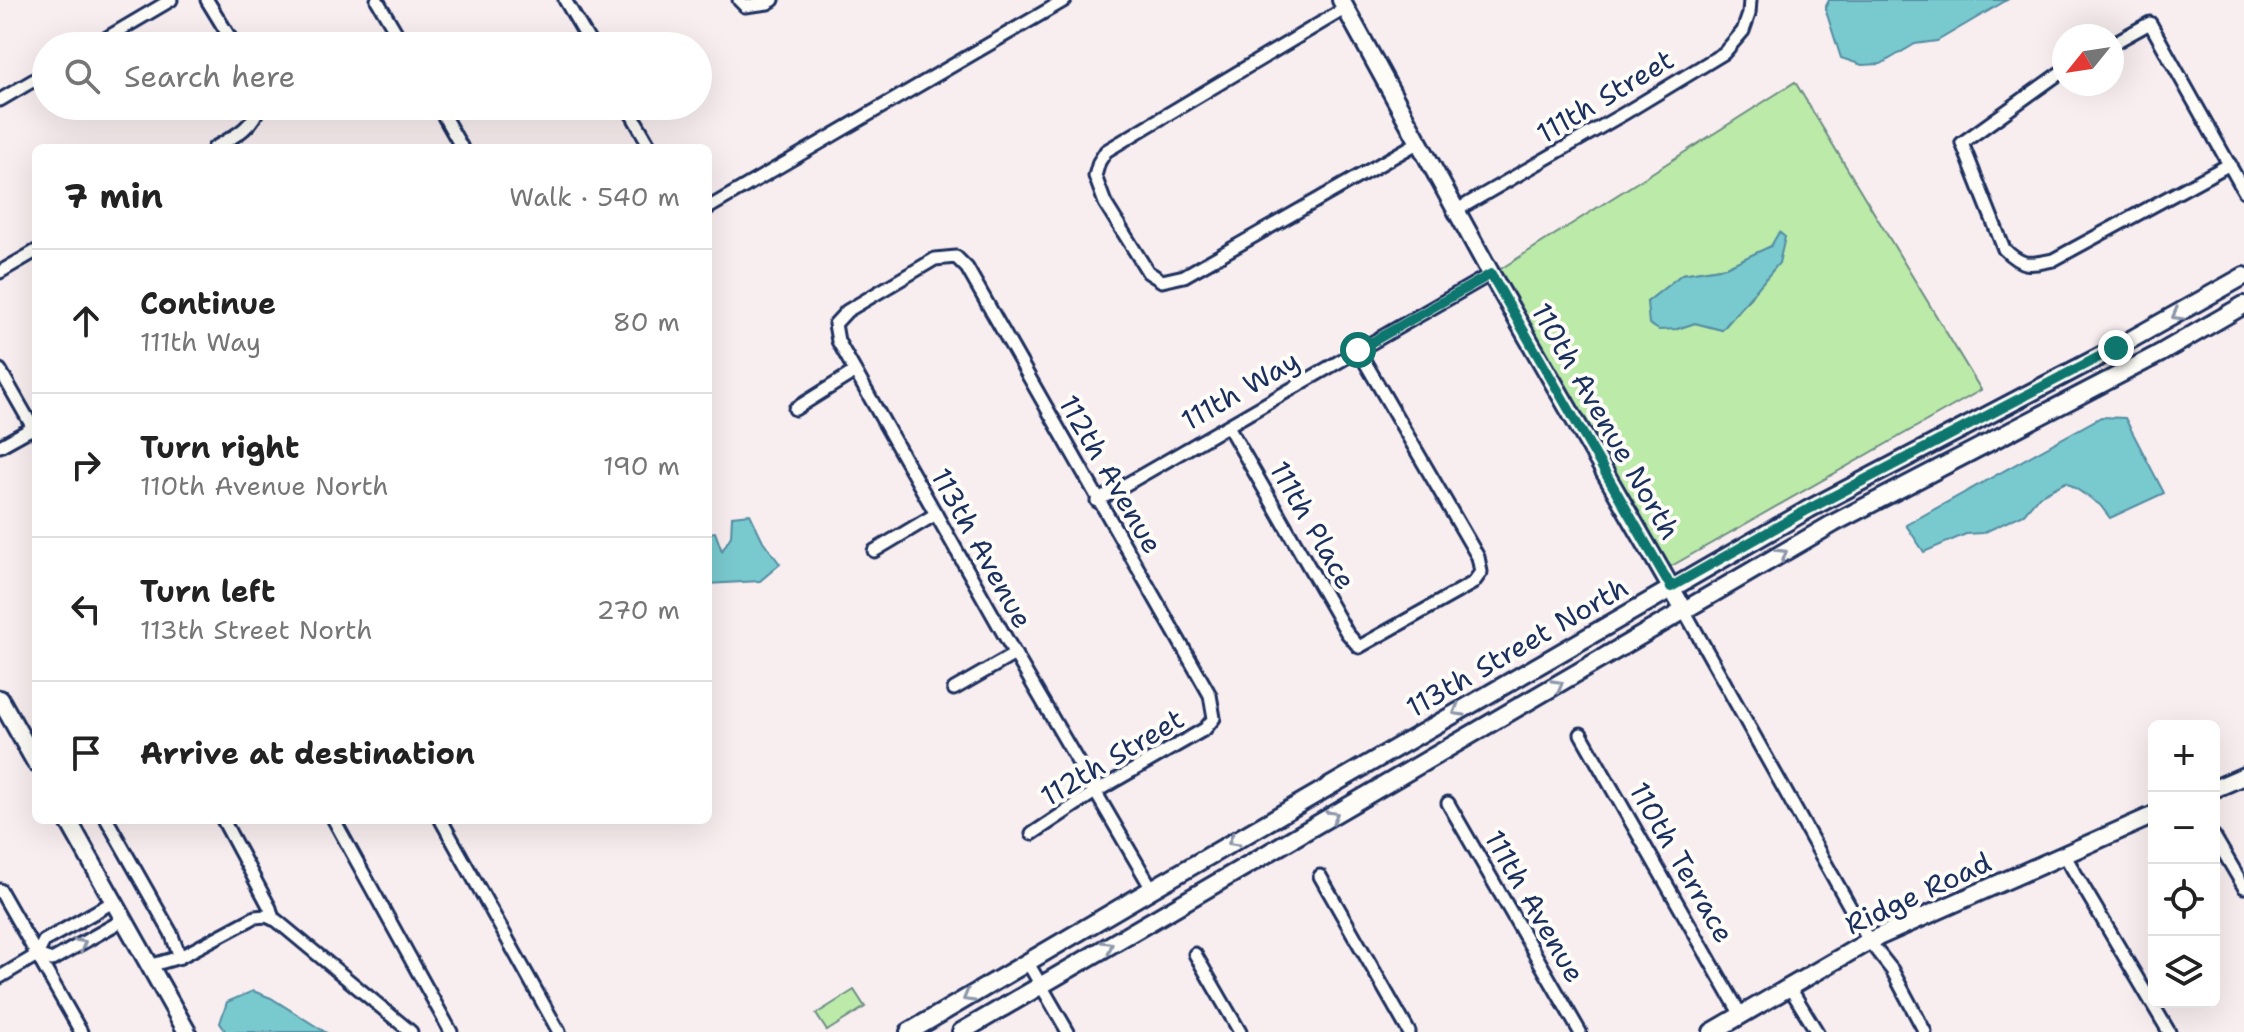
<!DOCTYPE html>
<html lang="en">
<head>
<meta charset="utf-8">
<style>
	:root { --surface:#fff; --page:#f6f6f6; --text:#222; --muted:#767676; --line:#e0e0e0 }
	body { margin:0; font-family:"Shantell Sans",sans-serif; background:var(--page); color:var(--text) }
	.controls { position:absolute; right:24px; bottom:24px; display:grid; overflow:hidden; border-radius:12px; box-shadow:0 8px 32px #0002 }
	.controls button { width:72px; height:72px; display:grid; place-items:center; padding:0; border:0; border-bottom:2px solid var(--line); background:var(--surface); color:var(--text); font:40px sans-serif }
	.compass { position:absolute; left:2052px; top:24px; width:72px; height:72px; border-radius:50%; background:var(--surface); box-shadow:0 8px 32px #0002; rotate:240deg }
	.stop { position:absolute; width:24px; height:24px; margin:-18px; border:6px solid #0f766e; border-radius:50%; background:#fff }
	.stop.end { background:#0f766e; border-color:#fff; box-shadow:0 2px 8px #0008 }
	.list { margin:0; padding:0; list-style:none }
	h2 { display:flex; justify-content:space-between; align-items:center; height:104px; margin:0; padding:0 32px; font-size:34px }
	h2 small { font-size:26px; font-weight:400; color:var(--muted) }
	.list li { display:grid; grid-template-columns:52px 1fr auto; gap:24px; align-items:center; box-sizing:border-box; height:144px; padding:0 32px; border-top:2px solid var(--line) }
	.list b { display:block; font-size:30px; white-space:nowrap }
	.list p { margin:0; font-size:26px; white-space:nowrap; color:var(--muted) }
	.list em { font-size:26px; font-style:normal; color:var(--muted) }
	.icon { flex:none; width:44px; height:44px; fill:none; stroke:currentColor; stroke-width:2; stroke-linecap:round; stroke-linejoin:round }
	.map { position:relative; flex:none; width:2244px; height:1032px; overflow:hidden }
	.search { position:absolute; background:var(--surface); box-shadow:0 8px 32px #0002; left:32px; top:32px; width:680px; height:88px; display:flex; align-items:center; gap:20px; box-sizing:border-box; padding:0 28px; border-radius:44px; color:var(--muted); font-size:30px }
	.panel { position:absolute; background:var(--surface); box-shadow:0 8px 32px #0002; left:32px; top:144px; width:680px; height:680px; border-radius:12px }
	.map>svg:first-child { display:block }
	.green { fill:#bceaa9; stroke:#6c8c84; stroke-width:2; fill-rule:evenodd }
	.water { fill:#79cacf; stroke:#538ca2; stroke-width:2 }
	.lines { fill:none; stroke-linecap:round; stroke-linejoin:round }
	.street-casing { stroke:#1b2f5e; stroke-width:17 }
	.secondary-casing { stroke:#1b2f5e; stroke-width:22 }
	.street { stroke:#fdfcf7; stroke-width:11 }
	.secondary { stroke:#fdfcf7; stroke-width:16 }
	.oneway { stroke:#8c96aa }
	.route { stroke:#0f766e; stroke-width:10 }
	.labels { text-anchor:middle; stroke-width:8; stroke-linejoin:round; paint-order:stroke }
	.street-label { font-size:28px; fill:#1b2f5e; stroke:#fdfcf7 }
</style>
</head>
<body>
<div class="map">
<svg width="2244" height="1032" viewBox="0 0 2244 1032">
	<rect width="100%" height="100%" fill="#f9eeef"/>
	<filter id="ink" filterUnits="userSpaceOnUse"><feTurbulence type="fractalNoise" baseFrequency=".0125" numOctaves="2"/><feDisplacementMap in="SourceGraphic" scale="16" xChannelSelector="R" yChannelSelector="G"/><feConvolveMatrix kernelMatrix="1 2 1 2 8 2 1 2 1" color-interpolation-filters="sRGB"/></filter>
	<g filter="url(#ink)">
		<g class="green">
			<path d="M1795 82 1981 390 1668 568 1499 270ZM1772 246 1751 297 1722 330 1695 323 1677 329 1647 302 1683 274 1726 267Z"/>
			<path d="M854 990 865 1007 827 1031 816 1014Z"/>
		</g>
		<g class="water">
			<path d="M1829 0H2007L1937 41 1915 44 1881 64 1862 65 1841 58 1825 8Z"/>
			<path d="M1779 232 1785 237 1779 263 1722 330 1695 323 1677 329 1659 330 1649 324 1647 302 1682 274 1726 267 1771 246Z"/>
			<path d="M2101 417 2125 418 2164 493 2110 518 2100 505 2066 482 2039 496 2024 514 1983 533 1966 534 1924 552 1906 525Z"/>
			<path d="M750 514 763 541 780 564 760 581 708 584V533L715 532 722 551 731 536 732 516Z"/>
			<path d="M253 991 271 998 325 1032H226L220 1023 227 1002Z"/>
		</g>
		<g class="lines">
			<defs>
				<g id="street">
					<path d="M207 0 235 46"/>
					<path d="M377 0 404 46"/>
					<path d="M565 0 592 46"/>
					<path d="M739 0 745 6 768 3 773 0"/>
					<path d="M1346 8 1106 151 1099 162 1095 176 1105 203 1148 272 1162 281 1184 276 1419 142"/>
					<path d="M2112 44 2150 23 2244 191"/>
					<path d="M93 46 171 0"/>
					<path d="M2064 70 1962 143 2004 249C2022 267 2029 265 2053 260L2230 164"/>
					<path d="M0 100 46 73"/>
					<path d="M438 106 462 148"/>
					<path d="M627 106 651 148"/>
					<path d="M214 148C233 137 253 128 259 106"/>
					<path d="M708 208 1065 0"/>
					<path d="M1457 210 1625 113 1724 53 1743 31 1749 14 1750 0"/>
					<path d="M0 272 36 251"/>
					<path d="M0 370 36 433"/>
					<path d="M795 409 854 372"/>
					<path d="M1228 426 1347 633 1359 647 1473 583 1481 572 1478 557 1358 350"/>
					<path d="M0 446 36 426"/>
					<path d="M1097 501 1491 274"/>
					<path d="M874 551 936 514"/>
					<path d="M1685 612 1869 941 1892 970 1925 1032"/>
					<path d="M954 689 1015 654"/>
					<path d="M1581 734 1741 1015"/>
					<path d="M1448 803 1580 1032"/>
					<path d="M107 820 171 933 180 957"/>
					<path d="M223 820 270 908 273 919"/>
					<path d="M334 820 451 1032"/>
					<path d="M441 820 559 1032"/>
					<path d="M1032 834 1095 792 1205 729 1214 718 1210 695 967 268 956 257 935 259 847 311 835 324 838 341 1015 654 1152 889"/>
					<path d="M2214 836 2244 887"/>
					<path d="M2065 856 2169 1032"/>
					<path d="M1320 876 1409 1032"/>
					<path d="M0 890 81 1032"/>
					<path d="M1195 954 1240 1032"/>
					<path d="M37 955 52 960 123 920"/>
					<path d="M37 955 44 941 113 902"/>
					<path d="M1028 963 1068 1032"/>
					<path d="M149 966 180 957 255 917 266 916 276 920 411 1032"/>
					<path d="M0 977 37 955"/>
					<path d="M1790 988 1817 1032"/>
				</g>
				<g id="secondary">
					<path d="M1341 0 1491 274 1685 612"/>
					<path d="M0 699 36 763"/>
					<path d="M2214 789 2244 776"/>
					<path d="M68 820 187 1032"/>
					<path d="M909 1032 1152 889 1809 509 2116 348 2244 276"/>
					<path d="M961 1032 1834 523 2159 354 2244 305"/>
					<path d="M1712 1032 1869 941 2154 815"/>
				</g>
			</defs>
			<use href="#street" class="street-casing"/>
			<use href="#secondary" class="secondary-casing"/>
			<use href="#street" class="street"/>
			<use href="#secondary" class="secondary"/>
		</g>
		<defs><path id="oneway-chevron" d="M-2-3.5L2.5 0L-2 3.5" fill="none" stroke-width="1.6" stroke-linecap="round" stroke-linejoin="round" transform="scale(2)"/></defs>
		<g class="oneway">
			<use href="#oneway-chevron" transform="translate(2177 315) rotate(151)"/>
			<use href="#oneway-chevron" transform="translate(1782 554) rotate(-31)"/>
			<use href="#oneway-chevron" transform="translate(1558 685) rotate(-30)"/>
			<use href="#oneway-chevron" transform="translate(1458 711) rotate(150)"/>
			<use href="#oneway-chevron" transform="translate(1333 816) rotate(-30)"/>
			<use href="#oneway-chevron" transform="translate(1233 841) rotate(150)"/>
			<use href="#oneway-chevron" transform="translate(81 944) rotate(-29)"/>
			<use href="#oneway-chevron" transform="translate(1108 946) rotate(-30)"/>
			<use href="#oneway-chevron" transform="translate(968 997) rotate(150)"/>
		</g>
	</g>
	<g class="lines" filter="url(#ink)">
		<path class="route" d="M1358 350 1491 274 1671 587 1809 509 2116 348"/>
	</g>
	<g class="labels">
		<g class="street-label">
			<text transform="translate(1605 96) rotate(-31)" y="10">111th Street</text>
			<text transform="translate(1240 390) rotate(-30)" y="10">111th Way</text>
			<text transform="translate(1606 421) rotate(60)" y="10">110th Avenue North</text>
			<text transform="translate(1111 474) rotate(60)" y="10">112th Avenue</text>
			<text transform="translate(1313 525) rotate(60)" y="10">111th Place</text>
			<text transform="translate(982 548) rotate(61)" y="10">113th Avenue</text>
			<text transform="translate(1517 647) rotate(-30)" y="10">113th Street North</text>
			<text transform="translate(1112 757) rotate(-31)" y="10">112th Street</text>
			<text transform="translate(1682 862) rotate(60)" y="10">110th Terrace</text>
			<text transform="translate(1918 893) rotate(-25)" y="10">Ridge Road</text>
			<text transform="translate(1535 906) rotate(60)" y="10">111th Avenue</text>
		</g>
	</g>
</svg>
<div class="controls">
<button>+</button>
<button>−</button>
<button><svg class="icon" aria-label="locate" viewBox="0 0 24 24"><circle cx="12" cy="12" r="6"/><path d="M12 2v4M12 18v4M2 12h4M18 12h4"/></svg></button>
<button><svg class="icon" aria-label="layers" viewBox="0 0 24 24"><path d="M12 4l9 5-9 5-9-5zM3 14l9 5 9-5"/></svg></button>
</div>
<svg class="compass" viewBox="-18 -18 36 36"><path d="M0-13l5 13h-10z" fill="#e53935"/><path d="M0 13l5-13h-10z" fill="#767676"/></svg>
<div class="stop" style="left:1358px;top:350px"></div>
<div class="stop end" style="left:2116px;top:348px"></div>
<div class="search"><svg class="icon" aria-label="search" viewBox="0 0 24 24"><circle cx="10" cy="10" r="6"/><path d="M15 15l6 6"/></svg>Search here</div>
<section class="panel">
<h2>7 min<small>Walk · 540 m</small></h2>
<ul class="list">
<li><svg class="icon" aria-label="ahead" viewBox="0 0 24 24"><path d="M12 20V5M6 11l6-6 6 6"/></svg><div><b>Continue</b><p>111th Way</p></div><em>80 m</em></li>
<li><svg class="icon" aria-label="right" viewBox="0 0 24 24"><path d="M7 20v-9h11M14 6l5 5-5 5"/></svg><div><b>Turn right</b><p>110th Avenue North</p></div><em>190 m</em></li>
<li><svg class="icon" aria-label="left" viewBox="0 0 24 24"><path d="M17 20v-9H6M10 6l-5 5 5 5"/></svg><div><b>Turn left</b><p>113th Street North</p></div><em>270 m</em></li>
<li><svg class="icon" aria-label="arrive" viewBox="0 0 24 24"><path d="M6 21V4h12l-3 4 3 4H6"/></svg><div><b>Arrive at destination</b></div></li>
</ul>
</section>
</div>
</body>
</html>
